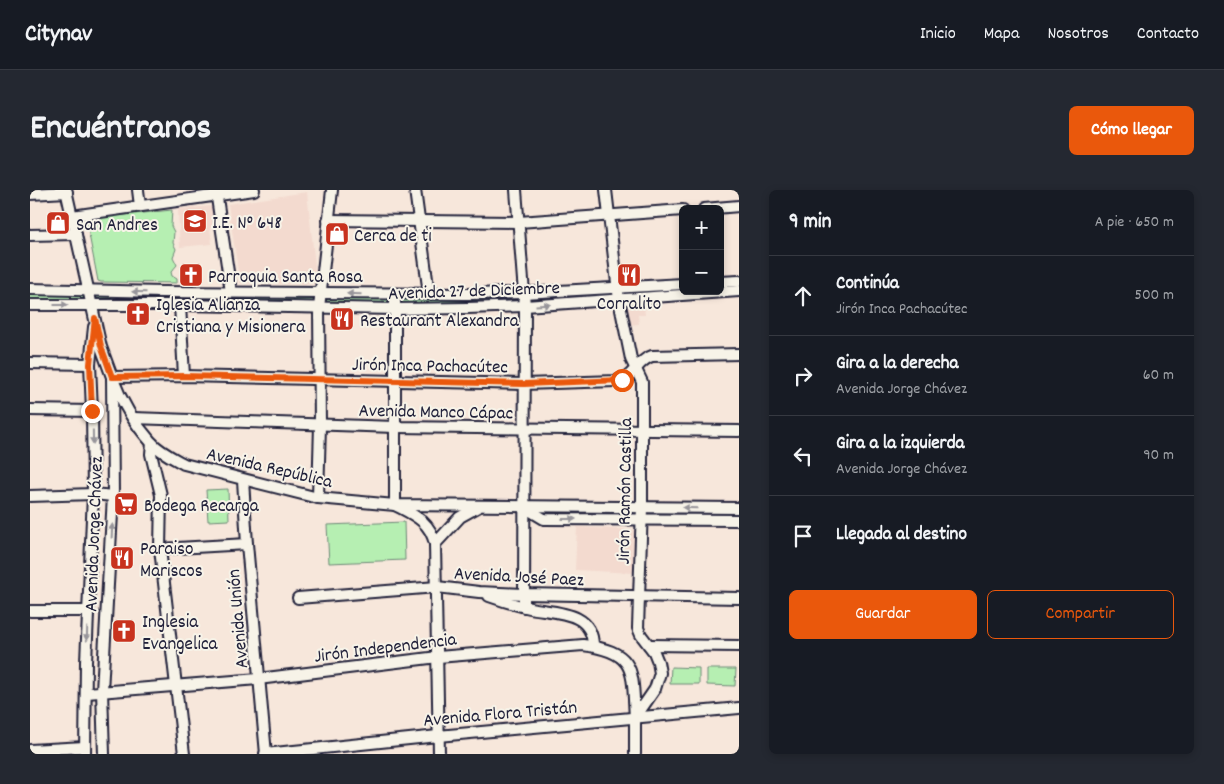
<!DOCTYPE html>
<html lang="es">
<head>
<meta charset="utf-8">
<style>
	:root { --surface:#171b24; --page:#242831; --text:#f1f3f6; --muted:#9ea1a6; --line:#363941; --accent:#ea580c }
	body { margin:0; font-family:Dekko,sans-serif; background:var(--page); color:var(--text) }
	.controls { position:absolute; right:15px; top:15px; display:grid; overflow:hidden; border-radius:8px; box-shadow:0 2px 8px #0003 }
	.controls button { width:45px; height:45px; display:grid; place-items:center; padding:0; border:0; border-bottom:1px solid var(--line); background:var(--surface); color:var(--text); font:25px sans-serif }
	.stop { position:absolute; width:15px; height:15px; margin:-11px; border:4px solid #ea580c; border-radius:50%; background:#fff }
	.stop.end { background:#ea580c; border-color:#fff; box-shadow:0 1px 5px #0008 }
	.list { margin:0; padding:0; list-style:none }
	h2 { display:flex; justify-content:space-between; align-items:center; height:65px; margin:0; padding:0 20px; font-size:21px }
	h2 small { font-size:16px; font-weight:400; color:var(--muted) }
	.list li { display:grid; grid-template-columns:32px 1fr auto; gap:15px; align-items:center; box-sizing:border-box; height:80px; padding:0 20px; border-top:1px solid var(--line) }
	.list b { display:block; font-size:19px; white-space:nowrap }
	.list p { margin:0; font-size:16px; white-space:nowrap; color:var(--muted) }
	.list em { font-size:16px; font-style:normal; color:var(--muted) }
	.actions { display:flex; gap:10px; padding:15px 20px }
	.actions a { flex:1; padding:11px 0; border:1px solid var(--accent); border-radius:8px; text-align:center; font-size:18px; color:var(--accent) }
	.actions .main { background:var(--accent); color:#fff }
	.icon { flex:none; width:28px; height:28px; fill:none; stroke:currentColor; stroke-width:2; stroke-linecap:round; stroke-linejoin:round }
	.map { position:relative; flex:none; width:709px; height:564px; overflow:hidden; border-radius:8px }
	header { display:flex; align-items:center; gap:30px; box-sizing:border-box; height:70px; padding:0 25px; background:var(--surface); border-bottom:1px solid var(--line) }
	header strong { font-size:24px }
	nav { display:flex; gap:28px; margin-inline-start:auto; font-size:18px }
	.intro { display:flex; align-items:center; justify-content:space-between; box-sizing:border-box; height:120px; padding:0 30px }
	h1 { margin:0; font-size:35px }
	.button { padding:12px 22px; border-radius:8px; background:var(--accent); color:#fff; font-size:18px; font-weight:700 }
	main { display:flex; gap:30px; padding:0 30px }
	aside { flex:1; background:var(--surface); border-radius:8px; box-shadow:0 2px 8px #0003 }
	.map>svg:first-child { display:block }
	.built { fill:#f3dacf }
	.green { fill:#b6efb2; stroke:#6c8876 }
	.lines { fill:none; stroke-linecap:round; stroke-linejoin:round }
	.minor-casing { stroke:#22223b; stroke-width:14 }
	.minor { stroke:#f7f3e8; stroke-width:10 }
	.oneway { fill:#97959a }
	.route { stroke:#ea580c; stroke-width:6 }
	.labels { text-anchor:middle; stroke-width:4; stroke-linejoin:round; paint-order:stroke }
	.poi-label { font-size:19px; fill:#22223b; stroke:#f7f3e8; text-anchor:start }
	.street-label { font-size:19px; fill:#22223b; stroke:#f7f3e8 }
</style>
</head>
<body>
<header>
<strong>Citynav</strong>
<nav><a>Inicio</a><a>Mapa</a><a>Nosotros</a><a>Contacto</a></nav>
</header>
<div class="intro"><h1>Encuéntranos</h1><a class="button">Cómo llegar</a></div>
<main>
<div class="map">
<svg width="709" height="564" viewBox="0 0 709 564">
	<rect width="100%" height="100%" fill="#f7e7db"/>
	<filter id="ink" filterUnits="userSpaceOnUse"><feTurbulence type="fractalNoise" baseFrequency=".02" numOctaves="2"/><feDisplacementMap in="SourceGraphic" scale="10" xChannelSelector="R" yChannelSelector="G"/><feConvolveMatrix kernelMatrix="1 2 1 2 8 2 1 2 1" color-interpolation-filters="sRGB"/></filter>
	<g filter="url(#ink)">
		<g class="built">
			<path d="M277 2 287 94 210 93 198 14Z"/>
			<path d="M182 16 184 37 180 38 182 54 150 57 148 19Z"/>
			<path d="M614 114 615 125H608L609 134 599 135 597 119 601 115Z"/>
			<path d="M547 337 606 340 604 383 545 380Z"/>
		</g>
		<g class="green">
			<path d="M142 20 141 36 144 42 143 53 146 59 143 67 147 75 141 82 142 86 147 89V93L71 92 68 91 56 29Z"/>
			<path d="M586 100V109L497 114 498 105Z"/>
			<path d="M0 101 57 102 59 113 0 112Z"/>
			<path d="M62 103 287 105 286 116 64 113Z"/>
			<path d="M293 106H492V115L291 116Z"/>
			<path d="M198 299 199 330 178 331 176 300Z"/>
			<path d="M374 332 375 370 299 373 297 335Z"/>
			<path d="M641 477 669 478V494H640Z"/>
			<path d="M677 479H706L705 496 677 495Z"/>
		</g>
		<g class="lines">
			<defs>
				<g id="minor">
					<path d="M36 0 71 157 82 187 83 306 72 501 74 564"/>
					<path d="M108 0 110 16"/>
					<path d="M385 0 399 104"/>
					<path d="M486 0 495 116 494 417"/>
					<path d="M576 0 589 110 601 169 612 192V317L608 438 611 445 624 462 628 472 630 483 625 499 605 528V564"/>
					<path d="M186 1 201 102"/>
					<path d="M0 4 37 2"/>
					<path d="M674 19 709 16"/>
					<path d="M42 26 224 0"/>
					<path d="M298 30 489 32 653 20"/>
					<path d="M0 45 46 44"/>
					<path d="M690 92 709 91"/>
					<path d="M0 99 132 102 437 104 493 103 653 94"/>
					<path d="M365 104V315C384 325 400 331 405 354L409 564"/>
					<path d="M0 115H150L366 119 438 118 495 116 709 101"/>
					<path d="M150 115 154 186"/>
					<path d="M0 173 60 174"/>
					<path d="M82 187C91 211 104 233 121 252 130 262 143 268 154 274L288 308 365 315 709 318"/>
					<path d="M82 187 154 186 494 194 586 191C605 188 606 171 622 166L709 164"/>
					<path d="M0 220 62 221"/>
					<path d="M103 228 365 237 709 241"/>
					<path d="M122 253 121 264 131 305 130 359 154 564"/>
					<path d="M213 290 217 354 236 564"/>
					<path d="M0 306 63 304 83 306"/>
					<path d="M288 308 290 235 289 118 302 0"/>
					<path d="M494 317 514 329 709 330"/>
					<path d="M405 354 430 327 448 317"/>
					<path d="M130 359 217 354"/>
					<path d="M459 406C473 411 486 415 500 418 526 423 563 421 563 456"/>
					<path d="M268 408 407 397 449 402 494 404 709 408"/>
					<path d="M0 421H58"/>
					<path d="M619 455 709 456"/>
					<path d="M57 503 228 489 408 467 553 455C608 462 602 482 605 528"/>
					<path d="M0 560 55 557"/>
					<path d="M55 564 56 472 63 304 62 221 60 174 64 137"/>
					<path d="M235 564 408 546 709 518"/>
				</g>
			</defs>
			<use href="#minor" class="minor-casing"/>
			<use href="#minor" class="minor"/>
		</g>
		<defs><path id="oneway-solid" d="M-6-.8H1V-3.2L6.5 0L1 3.2V.8H-6Z" transform="scale(1.25)"/></defs>
		<g class="oneway">
			<use href="#oneway-solid" transform="translate(109 102) rotate(-179)"/>
			<use href="#oneway-solid" transform="translate(324 104) rotate(-179)"/>
			<use href="#oneway-solid" transform="translate(31 115)"/>
			<use href="#oneway-solid" transform="translate(513 115) rotate(-4)"/>
			<use href="#oneway-solid" transform="translate(63 247) rotate(89)"/>
			<use href="#oneway-solid" transform="translate(660 318) rotate(-179)"/>
			<use href="#oneway-solid" transform="translate(539 329)"/>
			<use href="#oneway-solid" transform="translate(82 341) rotate(-87)"/>
			<use href="#oneway-solid" transform="translate(57 444) rotate(92)"/>
		</g>
	</g>
	<g class="lines" filter="url(#ink)">
		<path class="route" d="M62 221 60 174 65 128 71 156 82 187 154 186 494 194 592 190"/>
	</g>
	<defs>
		<symbol id="school-square" viewBox="-11 -11 22 22"><rect x="-9" y="-9" width="18" height="18" rx="4" fill="#c8321e" stroke="#f7f3e8"/><path d="M0-5L7-2L0 1L-7-2ZM-4 1L0 2.5L4 1V4Q0 6-4 4Z" fill="#fff"/></symbol>
		<symbol id="shop-square" viewBox="-11 -11 22 22"><rect x="-9" y="-9" width="18" height="18" rx="4" fill="#c8321e" stroke="#f7f3e8"/><path d="M-5-2.5h2.3a2.7 3.5 0 0 1 5.4 0H5L5.5 6h-11ZM-1.5-2.5h3a1.5 2.3 0 0 0-3 0Z" fill="#fff"/></symbol>
		<symbol id="church-square" viewBox="-11 -11 22 22"><rect x="-9" y="-9" width="18" height="18" rx="4" fill="#c8321e" stroke="#f7f3e8"/><path d="M-1.2-6h2.4v3.5h3.3v2.4h-3.3V6h-2.4V-.1h-3.3v-2.4h3.3Z" fill="#fff"/></symbol>
		<symbol id="restaurant-square" viewBox="-11 -11 22 22"><rect x="-9" y="-9" width="18" height="18" rx="4" fill="#c8321e" stroke="#f7f3e8"/><path d="M-5-6h1v4h1v-4h1v4h1v-4h1v5L-1.5 .5V6h-2V.5L-5-1ZM5-6V6H3V1.5H1.5Q1.5-4 5-6Z" fill="#fff"/></symbol>
		<symbol id="supermarket-square" viewBox="-11 -11 22 22"><rect x="-9" y="-9" width="18" height="18" rx="4" fill="#c8321e" stroke="#f7f3e8"/><path d="M-6-5.5h2.5l.6 2H6L4.5 2H-2.5L-4.4-4H-6ZM-1.5 3.2a1.3 1.3 0 1 0 .1 0ZM3 3.2a1.3 1.3 0 1 0 .1 0Z" fill="#fff"/></symbol>
	</defs>
	<g fill-rule="evenodd">
		<use href="#school-square" x="151" y="17" width="28" height="28"/>
		<use href="#shop-square" x="14" y="19" width="28" height="28"/>
		<use href="#shop-square" x="293" y="30" width="28" height="28"/>
		<use href="#church-square" x="147" y="71" width="28" height="28"/>
		<use href="#restaurant-square" x="585" y="71" width="28" height="28"/>
		<use href="#church-square" x="94" y="110" width="28" height="28"/>
		<use href="#restaurant-square" x="298" y="115" width="28" height="28"/>
		<use href="#supermarket-square" x="82" y="300" width="28" height="28"/>
		<use href="#restaurant-square" x="78" y="354" width="28" height="28"/>
		<use href="#church-square" x="80" y="427" width="28" height="28"/>
	</g>
	<g class="labels">
		<g class="poi-label">
			<text x="182" y="38">I.E. N° 648</text>
			<text x="46" y="40">San Andres</text>
			<text x="324" y="51">Cerca de ti</text>
			<text x="178" y="92">Parroquia Santa Rosa</text>
			<text x="599" y="119" text-anchor="middle">Corralito</text>
			<text x="126" y="120">Iglesia Alianza<tspan x="126" dy="22">Cristiana y Misionera</tspan></text>
			<text x="330" y="136">Restaurant Alexandra</text>
			<text x="114" y="321">Bodega Recarga</text>
			<text x="110" y="364">Paraiso<tspan x="110" dy="22">Mariscos</tspan></text>
			<text x="112" y="437">Inglesia<tspan x="112" dy="22">Evangelica</tspan></text>
		</g>
		<g class="street-label">
			<text transform="translate(444 99) rotate(-2)" y="7">Avenida 27 de Diciembre</text>
			<text transform="translate(400 174) rotate(1)" y="7">Jirón Inca Pachacútec</text>
			<text transform="translate(406 220) rotate(1)" y="7">Avenida Manco Cápac</text>
			<text transform="translate(240 276) rotate(13)" y="7">Avenida República</text>
			<text transform="translate(593 301) rotate(-89)" y="7">Jirón Ramón Castilla</text>
			<text transform="translate(62 344) rotate(-88)" y="7">Avenida Jorge Chávez</text>
			<text transform="translate(489 385) rotate(3)" y="7">Avenida José Paez</text>
			<text transform="translate(206 429) rotate(-95)" y="7">Avenida Unión</text>
			<text transform="translate(355 456) rotate(-7)" y="7">Jirón Independencia</text>
			<text transform="translate(470 522) rotate(-5)" y="7">Avenida Flora Tristán</text>
		</g>
	</g>
</svg>
<div class="controls">
<button>+</button>
<button>−</button>
</div>
<div class="stop" style="left:592px;top:190px"></div>
<div class="stop end" style="left:62px;top:221px"></div>
</div>
<aside>
<h2>9 min<small>A pie · 650 m</small></h2>
<ul class="list">
<li><svg class="icon" aria-label="ahead" viewBox="0 0 24 24"><path d="M12 20V5M6 11l6-6 6 6"/></svg><div><b>Continúa</b><p>Jirón Inca Pachacútec</p></div><em>500 m</em></li>
<li><svg class="icon" aria-label="right" viewBox="0 0 24 24"><path d="M7 20v-9h11M14 6l5 5-5 5"/></svg><div><b>Gira a la derecha</b><p>Avenida Jorge Chávez</p></div><em>60 m</em></li>
<li><svg class="icon" aria-label="left" viewBox="0 0 24 24"><path d="M17 20v-9H6M10 6l-5 5 5 5"/></svg><div><b>Gira a la izquierda</b><p>Avenida Jorge Chávez</p></div><em>90 m</em></li>
<li><svg class="icon" aria-label="arrive" viewBox="0 0 24 24"><path d="M6 21V4h12l-3 4 3 4H6"/></svg><div><b>Llegada al destino</b></div></li>
</ul>
<div class="actions"><a class="main">Guardar</a><a>Compartir</a></div>
</aside>
</main>
</body>
</html>
